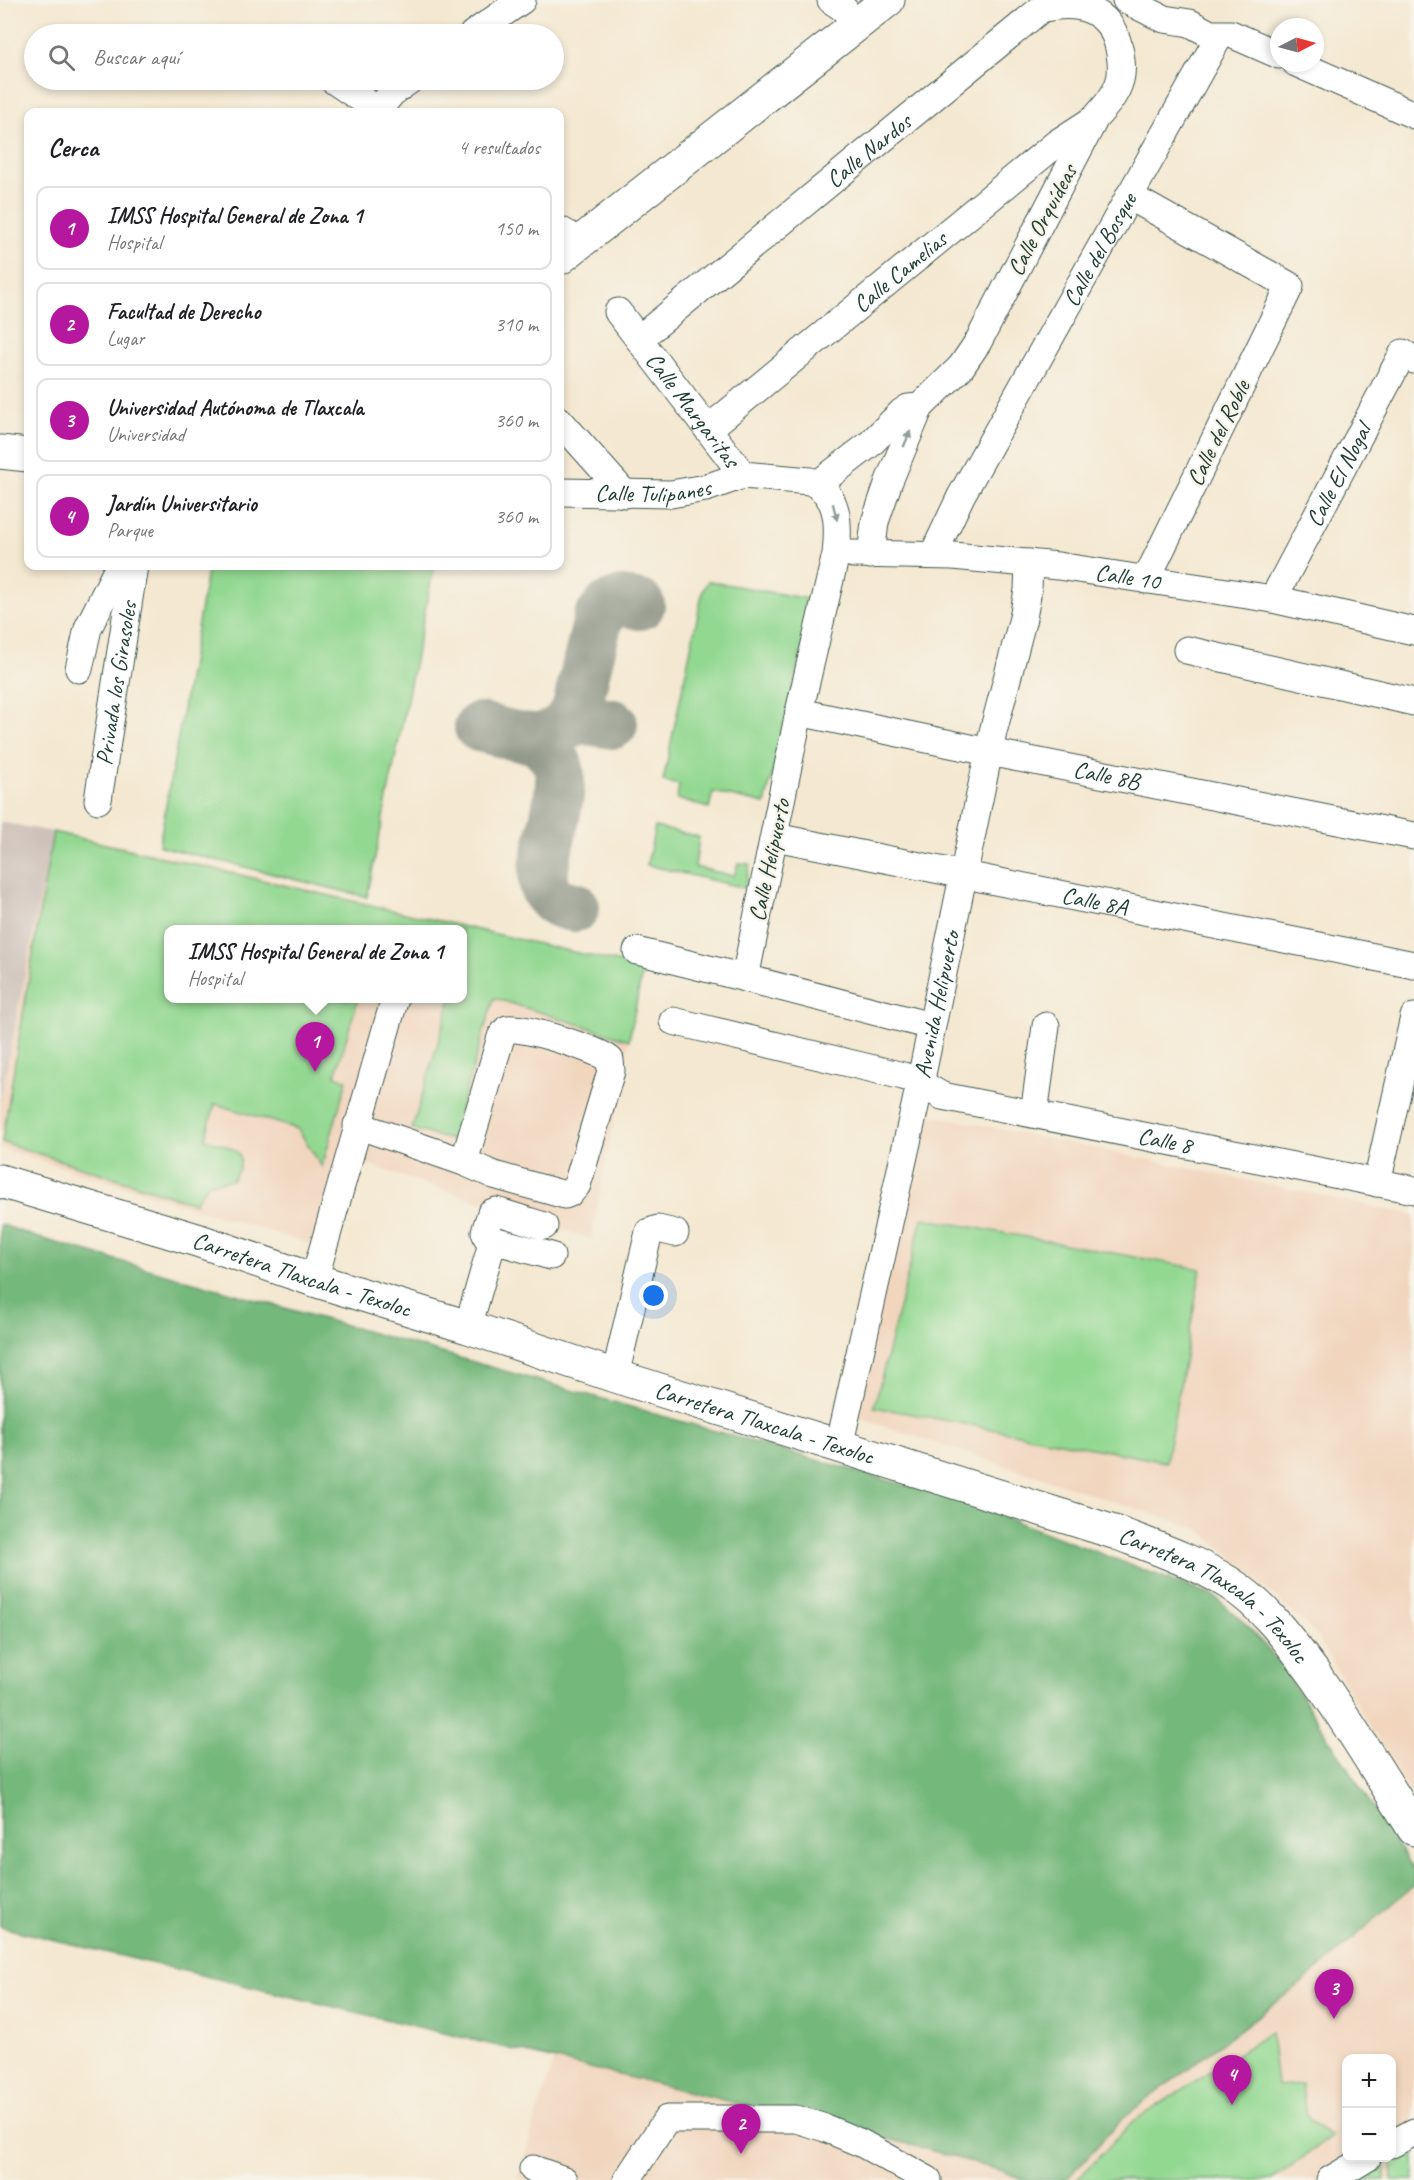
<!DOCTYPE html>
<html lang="es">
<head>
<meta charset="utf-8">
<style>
	:root { --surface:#fff; --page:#f2f2f2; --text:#202124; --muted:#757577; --line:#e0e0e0; --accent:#b5179e }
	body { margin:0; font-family:Caveat,sans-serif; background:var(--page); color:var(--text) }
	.controls { position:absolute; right:18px; bottom:18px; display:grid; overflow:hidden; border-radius:12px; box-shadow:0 3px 9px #0003 }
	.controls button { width:54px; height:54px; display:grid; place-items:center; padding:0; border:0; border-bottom:2px solid var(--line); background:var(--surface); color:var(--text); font:30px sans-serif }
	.compass { position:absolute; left:1270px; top:18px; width:54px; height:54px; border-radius:50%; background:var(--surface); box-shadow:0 3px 9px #0003; rotate:84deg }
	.you { position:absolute; left:654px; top:1296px; width:21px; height:21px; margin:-15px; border:4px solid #fff; border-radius:50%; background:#1a73e8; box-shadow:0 0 0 9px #1a73e833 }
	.badge { display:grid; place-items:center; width:39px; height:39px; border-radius:50%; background:var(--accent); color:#fff; font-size:20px; font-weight:700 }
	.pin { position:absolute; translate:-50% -50px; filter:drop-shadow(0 2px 3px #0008) }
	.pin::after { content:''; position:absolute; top:32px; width:21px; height:18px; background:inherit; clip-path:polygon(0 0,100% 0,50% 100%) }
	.popup { position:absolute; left:164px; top:925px; width:303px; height:78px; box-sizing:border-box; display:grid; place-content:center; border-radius:12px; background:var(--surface); filter:drop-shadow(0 2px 4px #0005); font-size:20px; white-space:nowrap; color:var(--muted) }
	.popup b { font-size:22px; color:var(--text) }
	.popup::after { content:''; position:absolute; left:50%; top:100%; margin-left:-12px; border:12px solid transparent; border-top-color:var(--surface) }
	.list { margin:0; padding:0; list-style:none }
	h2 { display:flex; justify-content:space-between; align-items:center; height:78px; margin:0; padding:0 24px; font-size:26px }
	h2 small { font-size:20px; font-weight:400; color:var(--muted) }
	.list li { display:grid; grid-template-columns:39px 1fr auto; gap:18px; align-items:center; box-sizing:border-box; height:84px; margin:0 12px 12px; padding:0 12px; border:2px solid var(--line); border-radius:12px }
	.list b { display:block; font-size:22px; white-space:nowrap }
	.list p { margin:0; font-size:20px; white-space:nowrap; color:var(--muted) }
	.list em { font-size:20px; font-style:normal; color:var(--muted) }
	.icon { flex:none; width:33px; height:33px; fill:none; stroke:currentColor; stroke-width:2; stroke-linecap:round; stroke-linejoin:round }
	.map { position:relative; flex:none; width:1414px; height:2180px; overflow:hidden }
	.search { position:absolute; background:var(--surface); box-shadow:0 3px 9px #0003; left:24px; top:24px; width:540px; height:66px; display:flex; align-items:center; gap:15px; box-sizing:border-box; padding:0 21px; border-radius:33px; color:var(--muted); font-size:22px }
	.panel { position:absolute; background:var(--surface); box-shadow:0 3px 9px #0003; left:24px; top:108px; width:540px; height:462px; border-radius:12px }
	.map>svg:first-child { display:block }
	.built { fill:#f1d5bd; fill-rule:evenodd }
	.industrial { fill:#cec1ba }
	.green { fill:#92d891; stroke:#588a62; stroke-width:1.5 }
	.forest { fill:#75b87b; stroke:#4a7a58; stroke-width:1.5 }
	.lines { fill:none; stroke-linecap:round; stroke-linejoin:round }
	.taxiway { stroke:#8a9283; stroke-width:50 }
	.minor-casing { stroke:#3f574c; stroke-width:29 }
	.major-casing { stroke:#3f574c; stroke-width:35 }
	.minor { stroke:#fff; stroke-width:27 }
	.major { stroke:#fff; stroke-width:33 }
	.oneway { fill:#8f9e9a }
	.labels { text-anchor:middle; stroke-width:4.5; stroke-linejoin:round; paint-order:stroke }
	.street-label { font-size:24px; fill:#1f3d34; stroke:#f7f3e8 }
</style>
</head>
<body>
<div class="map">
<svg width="1414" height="2180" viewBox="0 0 1414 2180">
	<rect width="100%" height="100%" fill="#f7f3e8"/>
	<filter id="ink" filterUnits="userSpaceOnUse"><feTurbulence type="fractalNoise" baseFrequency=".0167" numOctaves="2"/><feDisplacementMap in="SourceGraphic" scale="12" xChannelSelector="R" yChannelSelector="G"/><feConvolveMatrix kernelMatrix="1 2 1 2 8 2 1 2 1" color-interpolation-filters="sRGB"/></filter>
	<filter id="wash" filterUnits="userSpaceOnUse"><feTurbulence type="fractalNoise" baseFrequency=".008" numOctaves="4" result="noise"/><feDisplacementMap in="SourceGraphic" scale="24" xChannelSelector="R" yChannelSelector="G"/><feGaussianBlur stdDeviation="1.35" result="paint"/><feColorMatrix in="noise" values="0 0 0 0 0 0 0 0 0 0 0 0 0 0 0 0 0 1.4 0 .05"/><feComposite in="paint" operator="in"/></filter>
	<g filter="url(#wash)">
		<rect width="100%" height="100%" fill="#f4e8d2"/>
		<g class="built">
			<path d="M53 832 158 853 643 968 591 1239 356 1161 329 1250 0 1148V1103ZM168 930H462V998H168Z"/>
			<path d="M914 1111 1414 1215V1801L1315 1633 1199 1529 859 1418Z"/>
			<path d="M1414 1885V2180H1066L1125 2116 1307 1979ZM1346 2058H1392V2158H1346Z"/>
			<path d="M554 2060 912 2145 1002 2171 1023 2180H517Z"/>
		</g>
		<path class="industrial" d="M0 822 53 832 0 1103Z"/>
		<g class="green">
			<path d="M208 566H434L367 897 159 846Z"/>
			<path d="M708 581 814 600 765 804 713 792 709 808 677 799 679 785 663 781 703 590Z"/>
			<path d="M655 827 699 837 695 867 734 876 738 863 750 864 745 888 647 865Z"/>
			<path d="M53 832 643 968 629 1040 494 998 451 1140 412 1129 451 999 462 998V930H168V998L358 999 335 1076 347 1080 322 1167 298 1129 215 1104 205 1139C227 1146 255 1150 232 1180L209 1183 194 1203 2 1142Z"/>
			<path d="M922 1218 1201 1269 1166 1462 874 1407Z"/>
			<path d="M1271 2032 1277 2086 1302 2084C1306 2117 1302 2119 1332 2136L1272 2180H1077L1132 2122Z"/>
			<path d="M1414 2142V2180H1392V2150Z"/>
			<path d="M1378 2158H1386L1385 2180H1342Z"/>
		</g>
		<path class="forest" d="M0 1224 36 1237 964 1502 1213 1596 1248 1626 1282 1666 1414 1871V1885L1307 1979 1125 2116 1066 2180H1023L1002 2171 912 2145 0 1927Z"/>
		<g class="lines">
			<g class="taxiway">
				<path d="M568 724 579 719 613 724"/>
				<path d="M479 727C520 736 549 753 576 711L598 619 608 606 622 601 640 605"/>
				<path d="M537 740C546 748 556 756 559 769 566 801 536 869 545 889 551 902 562 905 575 907"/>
			</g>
		</g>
	</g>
	<g filter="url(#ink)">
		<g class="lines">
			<defs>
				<g id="minor">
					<path d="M831 0 843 8 857 25"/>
					<path d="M1126 0 1164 19 1190 23 1210 34H1231L1279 55"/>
					<path d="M473 34 522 0"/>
					<path d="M1296 63 1414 115"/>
					<path d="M333 80 381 112"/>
					<path d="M378 110 392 93 410 80"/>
					<path d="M1129 196 1290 286 1146 580"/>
					<path d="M560 230 581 242"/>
					<path id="s1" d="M618 312 743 475 810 481C840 494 839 526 836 554L799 712 745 978 931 1026"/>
					<path id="s2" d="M639 339 1041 9C1078 0 1110 8 1119 48 1121 58 1123 69 1120 80 1116 95 1105 107 1095 118L978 342 961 367 920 407 889 481 875 522 871 555"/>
					<path d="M560 421 625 494"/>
					<path id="s3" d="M708 429 1057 143 1094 119"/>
					<path d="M818 484 870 444 902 412 908 408 920 407"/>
					<path id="s4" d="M560 492 671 494 706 488 743 475"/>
					<path id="s5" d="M853 554 953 556 1058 566 1273 599 1414 631"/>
					<path id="s6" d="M933 555 961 496 1220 35"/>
					<path id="s7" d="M1273 599 1403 353 1414 360"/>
					<path d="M1187 650 1414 702"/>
					<path d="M79 669 88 628 119 566"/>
					<path id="s8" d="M799 712 989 752 1414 836"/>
					<path id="s9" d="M98 800 134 566"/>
					<path id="s10" d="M775 837 1414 965"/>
					<path d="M637 951 745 978"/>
					<path id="s11" d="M673 1021 903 1076 913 1079 942 1096 1414 1190"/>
					<path d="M1034 1114 1046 1026"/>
					<path d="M357 1125 464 1162 494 1175 565 1195 570 1193 577 1185 611 1071 610 1060C603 1051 519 1025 507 1029L501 1037 464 1162"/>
					<path d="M1377 1183 1414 1017"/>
					<path d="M544 1226 496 1211 491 1213 485 1232 487 1237 493 1240 551 1256"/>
					<path d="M314 1280 395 998"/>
					<path d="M468 1327 493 1240"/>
					<path d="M615 1376 649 1232 658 1229 675 1233"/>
					<path id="s12" d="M839 1447 920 1084 993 732 1023 618 1028 590 1029 563"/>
					<path d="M1392 2144 1414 2132"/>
					<path d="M533 2169 564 2180"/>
					<path d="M627 2180 667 2119H796L825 2128 861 2143 928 2180"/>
					<path d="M1330 2180 1367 2158"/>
				</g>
				<g id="major">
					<path d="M560 258 888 0"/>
					<path d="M0 452 28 455"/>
					<path id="s13" d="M0 1181 197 1240 314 1280 468 1327 615 1376 1117 1533C1156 1548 1194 1561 1229 1583 1264 1605 1289 1640 1313 1672 1349 1723 1381 1776 1414 1829"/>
				</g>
			</defs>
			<use href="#minor" class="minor-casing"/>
			<use href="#major" class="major-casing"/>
			<use href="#minor" class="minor"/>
			<use href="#major" class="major"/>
		</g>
		<defs><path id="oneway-solid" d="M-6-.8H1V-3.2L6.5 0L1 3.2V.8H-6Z" transform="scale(1.5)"/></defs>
		<g class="oneway">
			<use href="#oneway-solid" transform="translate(907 439) rotate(-67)"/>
			<use href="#oneway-solid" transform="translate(835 512) rotate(76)"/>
		</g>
	</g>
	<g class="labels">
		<g class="street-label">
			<text dy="8" stroke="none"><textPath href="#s2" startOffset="297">Calle Nardos</textPath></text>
			<text transform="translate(1042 220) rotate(-62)" y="8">Calle Orquídeas</text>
			<text dy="8" stroke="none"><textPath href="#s6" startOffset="348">Calle del Bosque</textPath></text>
			<text dy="8" stroke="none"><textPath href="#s3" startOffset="248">Calle Camelias</textPath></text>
			<text dy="8" stroke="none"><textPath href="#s1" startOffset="123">Calle Margaritas</textPath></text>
			<text transform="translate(1218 433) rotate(-64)" y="8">Calle del Roble</text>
			<text dy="8" stroke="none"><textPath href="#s7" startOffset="140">Calle El Nogal</textPath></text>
			<text dy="8" stroke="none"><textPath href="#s4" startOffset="93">Calle Tulipanes</textPath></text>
			<text dy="8" stroke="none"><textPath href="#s5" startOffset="276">Calle 10</textPath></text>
			<text dy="8" stroke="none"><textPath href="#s9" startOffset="118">Privada los Girasoles</textPath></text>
			<text dy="8" stroke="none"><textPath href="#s8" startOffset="314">Calle 8B</textPath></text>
			<text transform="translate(769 860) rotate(-78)" y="8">Calle Helipuerto</text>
			<text dy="8" stroke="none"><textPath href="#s10" startOffset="326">Calle 8A</textPath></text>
			<text dy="8" stroke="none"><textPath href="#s12" startOffset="453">Avenida Helipuerto</textPath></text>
			<text dy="8" stroke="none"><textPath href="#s11" startOffset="508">Calle 8</textPath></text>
			<text dy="8" stroke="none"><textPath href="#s13" startOffset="316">Carretera Tlaxcala - Texoloc</textPath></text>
			<text dy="8" stroke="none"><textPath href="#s13" startOffset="802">Carretera Tlaxcala - Texoloc</textPath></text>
			<text dy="8" stroke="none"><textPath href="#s13" startOffset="1288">Carretera Tlaxcala - Texoloc</textPath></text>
		</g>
	</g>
</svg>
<div class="controls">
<button>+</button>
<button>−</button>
</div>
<svg class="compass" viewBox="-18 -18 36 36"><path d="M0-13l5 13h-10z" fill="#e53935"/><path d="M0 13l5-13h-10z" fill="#757577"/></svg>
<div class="you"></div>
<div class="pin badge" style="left:315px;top:1072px">1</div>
<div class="popup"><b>IMSS Hospital General de Zona 1</b>Hospital</div>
<div class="pin badge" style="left:741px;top:2154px">2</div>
<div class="pin badge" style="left:1334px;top:2019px">3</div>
<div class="pin badge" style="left:1232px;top:2105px">4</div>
<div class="search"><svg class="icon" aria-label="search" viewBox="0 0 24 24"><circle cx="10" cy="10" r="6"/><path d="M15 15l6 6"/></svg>Buscar aquí</div>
<section class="panel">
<h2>Cerca<small>4 resultados</small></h2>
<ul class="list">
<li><span class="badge">1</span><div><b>IMSS Hospital General de Zona 1</b><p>Hospital</p></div><em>150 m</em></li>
<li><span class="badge">2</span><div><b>Facultad de Derecho</b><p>Lugar</p></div><em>310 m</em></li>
<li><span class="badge">3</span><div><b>Universidad Autónoma de Tlaxcala</b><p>Universidad</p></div><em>360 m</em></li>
<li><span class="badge">4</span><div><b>Jardín Universitario</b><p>Parque</p></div><em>360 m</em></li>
</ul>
</section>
</div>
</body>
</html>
